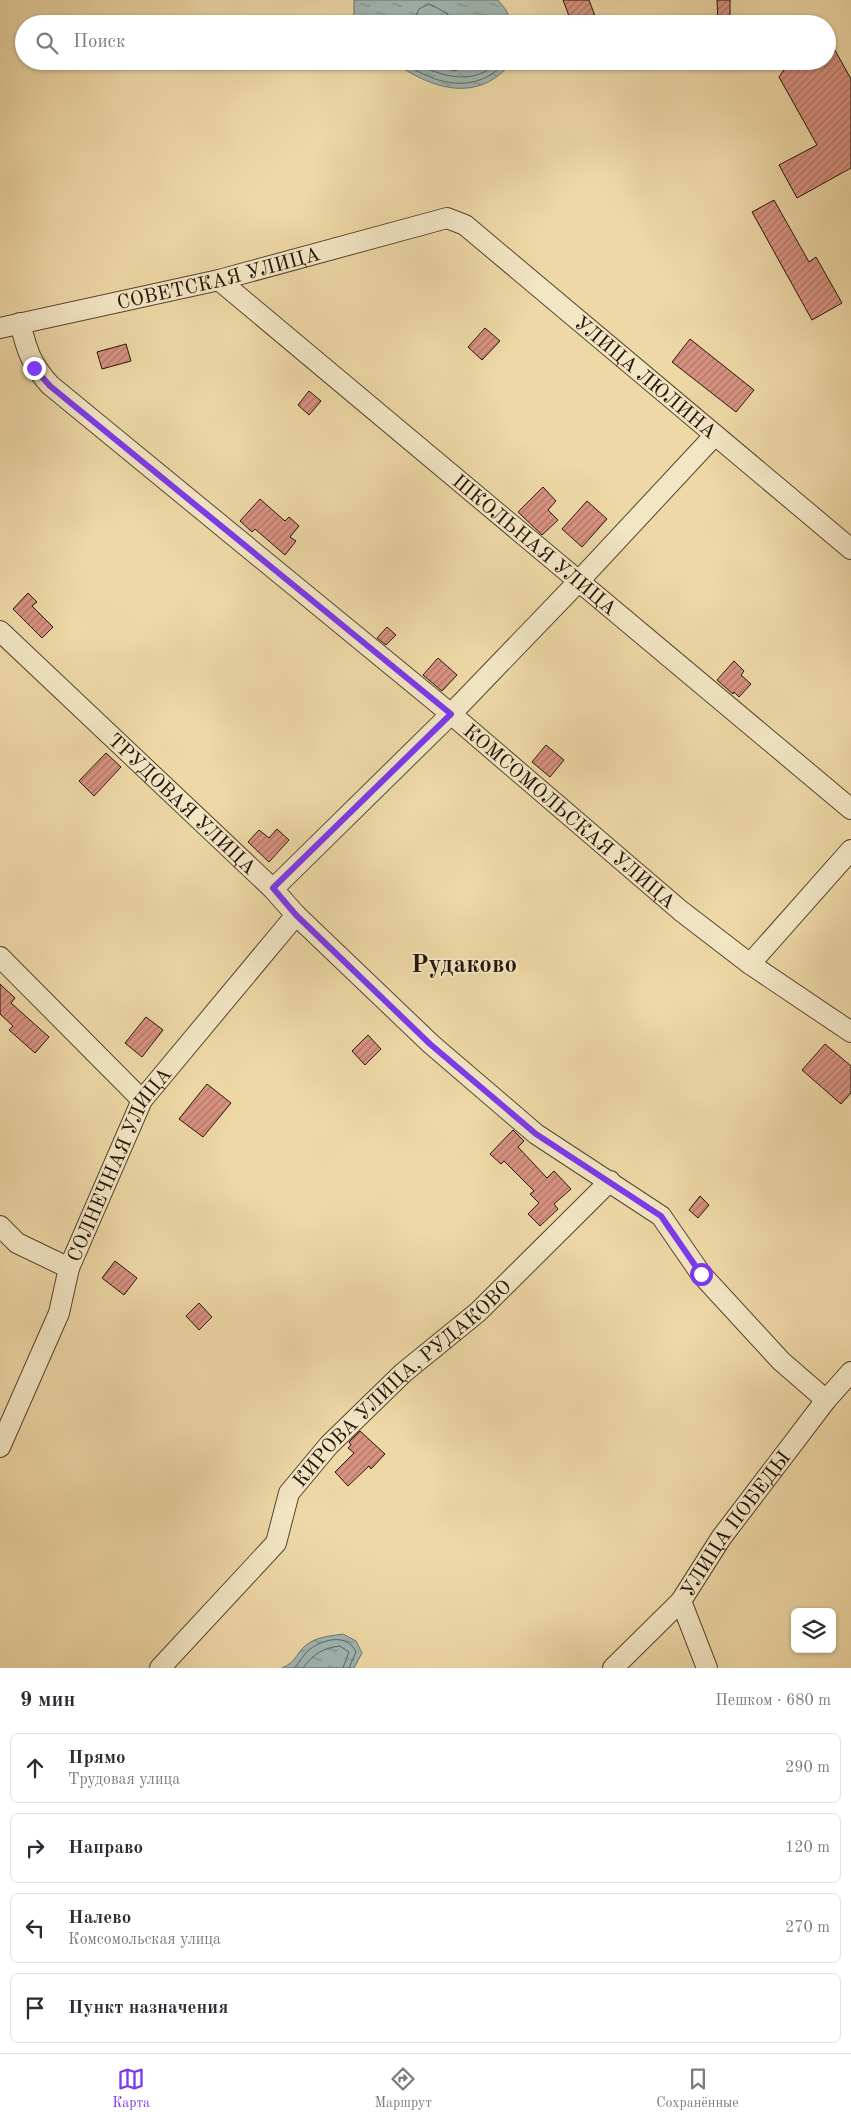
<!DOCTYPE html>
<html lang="ru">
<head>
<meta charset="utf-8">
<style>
	:root { --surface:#fff; --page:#f2f2f3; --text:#2b2b33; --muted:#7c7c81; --line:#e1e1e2; --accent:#7c3aed }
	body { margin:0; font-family:"Old Standard TT",serif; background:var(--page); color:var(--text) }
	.controls { position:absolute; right:15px; bottom:15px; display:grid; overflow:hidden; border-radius:8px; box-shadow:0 1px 4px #0004 }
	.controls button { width:45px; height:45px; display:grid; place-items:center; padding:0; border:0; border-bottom:1px solid var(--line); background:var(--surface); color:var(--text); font:25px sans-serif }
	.stop { position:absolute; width:15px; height:15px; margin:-11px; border:4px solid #7c3aed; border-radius:50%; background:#fff }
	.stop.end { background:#7c3aed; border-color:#fff; box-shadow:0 1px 5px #0008 }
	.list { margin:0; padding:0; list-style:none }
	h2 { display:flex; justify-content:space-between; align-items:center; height:65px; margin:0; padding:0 20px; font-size:21px }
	h2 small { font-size:16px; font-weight:400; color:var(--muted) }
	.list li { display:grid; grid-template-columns:32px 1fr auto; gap:15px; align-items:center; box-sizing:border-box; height:70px; margin:0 10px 10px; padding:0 10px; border:1px solid var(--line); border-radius:8px }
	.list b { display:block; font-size:19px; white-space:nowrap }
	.list p { margin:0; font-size:16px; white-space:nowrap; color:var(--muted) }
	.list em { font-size:16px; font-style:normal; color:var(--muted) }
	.icon { flex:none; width:28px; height:28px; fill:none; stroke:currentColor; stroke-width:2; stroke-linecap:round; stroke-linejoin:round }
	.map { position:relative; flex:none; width:851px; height:1668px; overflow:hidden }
	.search { position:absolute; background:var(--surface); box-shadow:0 1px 4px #0004; left:15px; right:15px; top:15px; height:55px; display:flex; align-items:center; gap:12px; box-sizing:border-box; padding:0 18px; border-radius:28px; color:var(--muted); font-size:19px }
	.sheet { height:385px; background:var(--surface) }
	nav { display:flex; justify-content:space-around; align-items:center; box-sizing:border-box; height:70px; border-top:1px solid var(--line); background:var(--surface); font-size:14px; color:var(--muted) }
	nav a { display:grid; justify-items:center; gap:2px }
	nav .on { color:var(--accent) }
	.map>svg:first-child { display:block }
	.grass { fill:url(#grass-tufts); stroke:#726844 }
	.water { fill:url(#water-ripples); stroke:#6f756e }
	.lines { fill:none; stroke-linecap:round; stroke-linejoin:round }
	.shore { stroke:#62645d; stroke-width:1 }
	.building { fill:url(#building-hatch); stroke:#261307 }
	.minor-casing { stroke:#58442f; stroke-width:22 }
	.minor { stroke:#f3e6c5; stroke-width:20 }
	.route { stroke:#7c3aed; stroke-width:6 }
	.labels { text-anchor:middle; stroke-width:4; stroke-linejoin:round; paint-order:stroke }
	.street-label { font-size:20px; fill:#261307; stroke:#f3e6c5 }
	.district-label { font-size:25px; font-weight:bold; fill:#261307; stroke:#f3e6c5 }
</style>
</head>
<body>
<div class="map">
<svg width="851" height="1668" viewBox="0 0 851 1668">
	<defs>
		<pattern id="grass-tufts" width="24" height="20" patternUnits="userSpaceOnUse" patternTransform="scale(1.25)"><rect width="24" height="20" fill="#bfbc82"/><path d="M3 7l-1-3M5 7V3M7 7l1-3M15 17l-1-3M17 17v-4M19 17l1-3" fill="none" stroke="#a4a16f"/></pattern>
		<pattern id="water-ripples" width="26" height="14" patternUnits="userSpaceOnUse" patternTransform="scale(1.25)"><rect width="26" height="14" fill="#9fb6b3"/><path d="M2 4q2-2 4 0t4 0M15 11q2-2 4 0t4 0" fill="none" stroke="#819390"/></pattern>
		<pattern id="building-hatch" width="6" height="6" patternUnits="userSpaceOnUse" patternTransform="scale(1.25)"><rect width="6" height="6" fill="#d89282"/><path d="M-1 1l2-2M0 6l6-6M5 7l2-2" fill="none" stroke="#af7668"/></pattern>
	</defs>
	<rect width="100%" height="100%" fill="#edd8a6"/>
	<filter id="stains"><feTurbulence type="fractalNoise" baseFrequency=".004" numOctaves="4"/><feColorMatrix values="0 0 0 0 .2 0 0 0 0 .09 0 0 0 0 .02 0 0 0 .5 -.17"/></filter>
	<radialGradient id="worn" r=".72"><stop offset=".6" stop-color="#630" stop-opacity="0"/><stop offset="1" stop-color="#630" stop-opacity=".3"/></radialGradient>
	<path class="grass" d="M428 15 442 23 458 22 465 24H422Z"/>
	<g class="water">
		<path d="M354 0H498L506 10 512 24 442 23 428 15 422 24H354Z"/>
		<path d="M392 61H513C478 105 431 89 392 61Z"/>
		<path d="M343 1634 356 1641 362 1653 354 1668H282C296 1662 295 1655 305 1646 315 1637 330 1636 343 1634Z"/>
	</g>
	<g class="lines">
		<g class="shore">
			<path d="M412 24 419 9 429 4 447 13 451 24"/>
			<path d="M401 61C435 85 476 96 507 61"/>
			<path d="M412 61C438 76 475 88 498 61"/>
			<path d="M427 61 454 71 486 61"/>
			<path d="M294 1668C300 1663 303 1654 310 1649 324 1639 347 1633 356 1652L349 1668"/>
			<path d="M303 1668C313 1654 323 1648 340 1646L349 1652 343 1668"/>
		</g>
	</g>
	<g class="building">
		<path d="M563 0H589L598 24H572Z"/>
		<path d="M717 0H730V24H718Z"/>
		<path d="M827 36 851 79V168L797 198 779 165 817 145 779 77 790 61H827Z"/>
		<path d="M774 200 809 262 816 257 842 303 812 320 752 212Z"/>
		<path d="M485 328 500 341 482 360 468 347Z"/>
		<path d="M690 339 754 390 736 412 672 362Z"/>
		<path d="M126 344 131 361 102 369 97 352Z"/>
		<path d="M309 391 321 401 309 415 298 405Z"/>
		<path d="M543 487 556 501 548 510 558 520 542 535 518 512Z"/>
		<path d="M260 499 285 521 289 517 299 526 290 537 296 541 285 555 255 529 252 532 240 521Z"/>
		<path d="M587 501 607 519 582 547 562 529Z"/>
		<path d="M28 593 37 602 32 606 53 627 42 638 13 609Z"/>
		<path d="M387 627 396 635 386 645 377 638Z"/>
		<path d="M438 658 457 675 442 691 423 675Z"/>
		<path d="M734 661 744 671 741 675 751 684 739 697 734 692 733 694 717 680Z"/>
		<path d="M546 745 564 760 550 777 532 762Z"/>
		<path d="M106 753 121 767 94 796 79 781Z"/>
		<path d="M277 829 289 840 269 862 248 842 259 830 269 838Z"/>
		<path d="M0 984 15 998 11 1003 49 1037 35 1053 9 1030 13 1026 0 1014Z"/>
		<path d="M146 1017 163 1030 142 1057 125 1043Z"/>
		<path d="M368 1035 381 1049 365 1065 352 1051Z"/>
		<path d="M825 1044 851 1066V1093L841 1104 802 1070Z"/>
		<path d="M207 1084 231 1103 203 1137 179 1119Z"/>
		<path d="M513 1130 524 1141 518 1147 547 1178 554 1171 571 1189 554 1204 558 1209 540 1226 528 1214 539 1203 530 1194 534 1191 504 1161 501 1164 490 1154Z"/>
		<path d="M700 1196 709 1205 698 1218 689 1210Z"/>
		<path d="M115 1261 137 1278 124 1295 102 1278Z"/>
		<path d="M199 1303 212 1317 199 1330 186 1316Z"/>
		<path d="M360 1431 385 1454 371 1469 369 1466 348 1486 335 1472 354 1453 348 1448 351 1445 349 1442Z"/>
	</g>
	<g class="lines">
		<defs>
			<g id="minor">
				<path id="s1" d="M219 280 851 809"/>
				<path id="s2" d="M20 323C27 351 31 364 50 385L451 714 681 911 750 964 851 1032"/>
				<path id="s3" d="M0 328 219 280 447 218 465 225 851 549"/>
				<path id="s4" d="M0 631 273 889 296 915 431 1044 536 1134 661 1216 701 1274 781 1361 826 1400"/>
				<path d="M273 889 451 714 578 582 714 436"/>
				<path d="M0 957 142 1100"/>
				<path d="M750 964 851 850"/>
				<path d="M0 1226 17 1243 69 1268"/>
				<path id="s5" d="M0 1447 59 1313 69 1268 142 1100 296 915"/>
				<path d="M681 1601 707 1668"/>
				<path id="s6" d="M160 1668 276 1543 289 1493 329 1445 403 1373 478 1312 610 1181"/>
				<path id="s7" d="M613 1668 681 1601 721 1538 826 1400 851 1372"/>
			</g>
		</defs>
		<use href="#minor" class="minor-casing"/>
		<use href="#minor" class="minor"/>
	</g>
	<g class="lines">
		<path class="route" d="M34 368 50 386 451 714 273 888 296 915 430 1044 536 1134 661 1216 701 1274"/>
	</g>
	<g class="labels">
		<g class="street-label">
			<text dy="7" stroke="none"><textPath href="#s3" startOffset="224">СОВЕТСКАЯ УЛИЦА</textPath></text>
			<text dy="7" stroke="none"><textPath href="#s3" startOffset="716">УЛИЦА ЛЮЛИНА</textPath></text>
			<text dy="7" stroke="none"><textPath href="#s1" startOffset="412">ШКОЛЬНАЯ УЛИЦА</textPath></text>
			<text dy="7" stroke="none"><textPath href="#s4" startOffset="251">ТРУДОВАЯ УЛИЦА</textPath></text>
			<text dy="7" stroke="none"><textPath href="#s2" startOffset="745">КОМСОМОЛЬСКАЯ УЛИЦА</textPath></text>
			<text dy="7" stroke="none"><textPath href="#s5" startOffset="308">СОЛНЕЧНАЯ УЛИЦА</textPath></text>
			<text dy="7" stroke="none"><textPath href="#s6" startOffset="380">КИРОВА УЛИЦА, РУДАКОВО</textPath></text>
			<text dy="7" stroke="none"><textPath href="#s7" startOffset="190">УЛИЦА ПОБЕДЫ</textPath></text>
		</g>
		<g class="district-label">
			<text x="464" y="972">Рудаково</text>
		</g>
	</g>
	<rect width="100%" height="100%" filter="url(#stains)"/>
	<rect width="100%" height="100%" fill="url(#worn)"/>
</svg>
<div class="controls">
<button><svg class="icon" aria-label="layers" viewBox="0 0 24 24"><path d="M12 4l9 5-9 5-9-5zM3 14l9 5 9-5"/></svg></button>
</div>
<div class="stop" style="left:701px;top:1274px"></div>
<div class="stop end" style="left:34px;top:368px"></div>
<div class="search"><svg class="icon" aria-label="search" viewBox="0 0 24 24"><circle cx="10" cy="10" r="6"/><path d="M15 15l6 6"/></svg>Поиск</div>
</div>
<section class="sheet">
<h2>9 мин<small>Пешком · 680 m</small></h2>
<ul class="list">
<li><svg class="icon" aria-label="ahead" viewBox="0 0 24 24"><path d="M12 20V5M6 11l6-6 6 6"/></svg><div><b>Прямо</b><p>Трудовая улица</p></div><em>290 m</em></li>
<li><svg class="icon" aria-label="right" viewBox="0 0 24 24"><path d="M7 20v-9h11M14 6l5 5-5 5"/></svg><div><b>Направо</b></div><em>120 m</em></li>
<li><svg class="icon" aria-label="left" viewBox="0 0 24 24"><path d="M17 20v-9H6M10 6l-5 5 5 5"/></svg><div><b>Налево</b><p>Комсомольская улица</p></div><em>270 m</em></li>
<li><svg class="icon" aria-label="arrive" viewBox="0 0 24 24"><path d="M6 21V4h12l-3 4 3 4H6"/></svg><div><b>Пункт назначения</b></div></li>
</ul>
</section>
<nav>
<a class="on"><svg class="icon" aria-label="map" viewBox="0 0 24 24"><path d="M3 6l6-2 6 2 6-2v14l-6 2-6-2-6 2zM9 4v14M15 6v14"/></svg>Карта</a>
<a><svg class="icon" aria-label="directions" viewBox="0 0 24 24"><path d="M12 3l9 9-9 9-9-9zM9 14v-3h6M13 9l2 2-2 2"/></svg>Маршрут</a>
<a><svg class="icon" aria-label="saved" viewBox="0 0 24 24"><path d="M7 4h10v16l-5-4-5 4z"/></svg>Сохранённые</a>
</nav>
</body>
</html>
